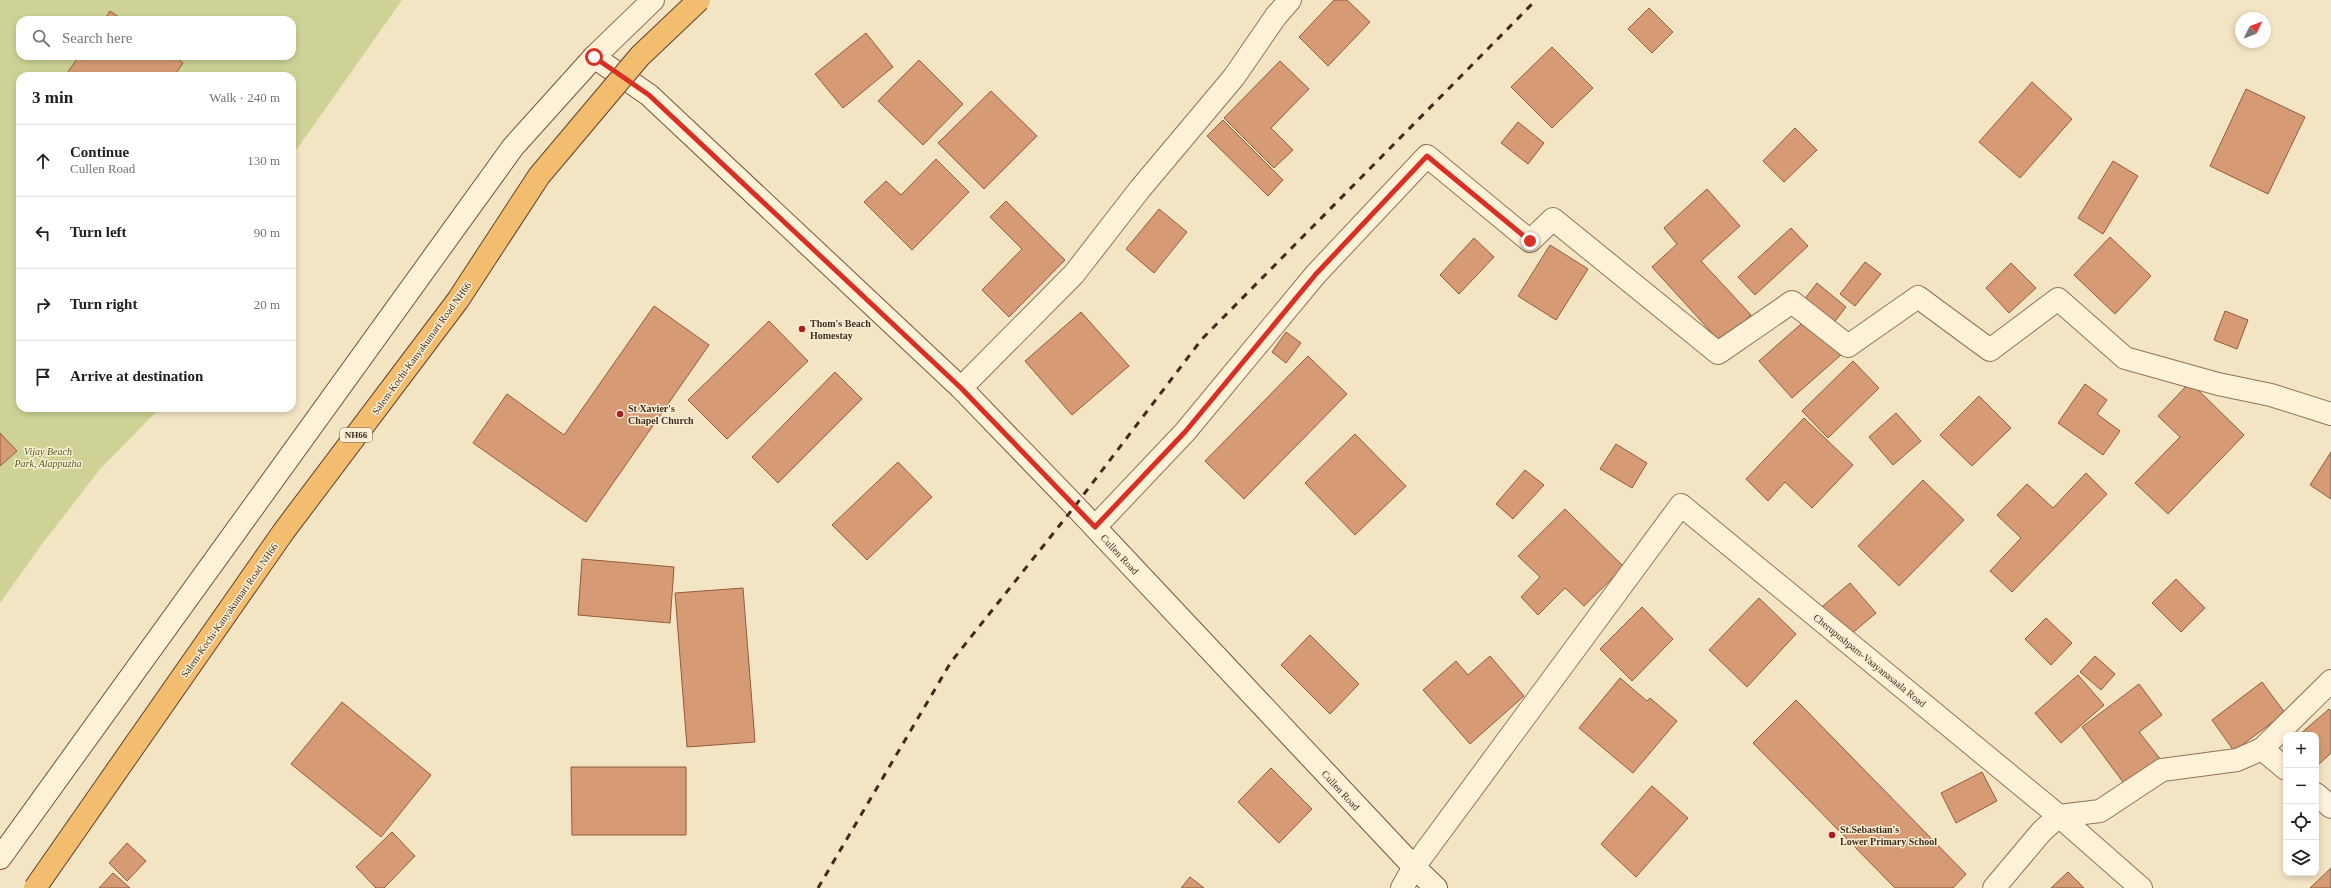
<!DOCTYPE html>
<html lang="en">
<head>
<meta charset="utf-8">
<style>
	:root { --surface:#fff; --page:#f6f6f6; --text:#202124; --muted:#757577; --line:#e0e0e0 }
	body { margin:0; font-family:"Times New Roman",serif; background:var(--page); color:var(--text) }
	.controls { position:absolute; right:12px; bottom:12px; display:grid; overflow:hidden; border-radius:8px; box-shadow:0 2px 6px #0003 }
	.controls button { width:36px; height:36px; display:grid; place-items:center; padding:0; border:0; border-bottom:1px solid var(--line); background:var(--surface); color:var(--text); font:20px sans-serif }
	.compass { position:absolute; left:2235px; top:12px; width:36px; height:36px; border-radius:50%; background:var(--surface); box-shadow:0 2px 6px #0003; rotate:47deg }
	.stop { position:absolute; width:12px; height:12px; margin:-9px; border:3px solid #d93025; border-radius:50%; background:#fff }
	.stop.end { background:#d93025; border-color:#fff; box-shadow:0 1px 4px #0008 }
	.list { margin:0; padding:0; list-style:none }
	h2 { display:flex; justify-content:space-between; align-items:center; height:52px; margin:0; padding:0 16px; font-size:17px }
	h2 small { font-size:13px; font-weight:400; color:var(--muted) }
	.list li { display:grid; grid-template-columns:26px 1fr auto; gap:12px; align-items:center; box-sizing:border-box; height:72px; padding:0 16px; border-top:1px solid var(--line) }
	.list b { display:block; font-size:15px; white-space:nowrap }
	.list p { margin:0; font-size:13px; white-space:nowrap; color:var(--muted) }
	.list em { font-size:13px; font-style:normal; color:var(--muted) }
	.icon { flex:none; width:22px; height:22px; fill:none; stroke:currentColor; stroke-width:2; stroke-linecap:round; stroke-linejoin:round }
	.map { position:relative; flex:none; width:2331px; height:888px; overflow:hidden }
	.search { position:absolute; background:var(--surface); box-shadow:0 2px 6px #0003; left:16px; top:16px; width:280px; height:44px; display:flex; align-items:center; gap:10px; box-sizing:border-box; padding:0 14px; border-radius:12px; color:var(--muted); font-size:15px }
	.panel { position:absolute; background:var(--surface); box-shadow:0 2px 6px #0003; left:16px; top:72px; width:280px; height:340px; border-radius:12px }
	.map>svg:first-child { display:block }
	.green { fill:#ced395; fill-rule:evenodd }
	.building { fill:#d69b74; stroke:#935b3a }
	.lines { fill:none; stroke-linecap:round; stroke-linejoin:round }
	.minor-casing { stroke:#907457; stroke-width:24 }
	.tertiary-casing { stroke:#907457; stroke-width:24 }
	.secondary-casing { stroke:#72553a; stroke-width:24 }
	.minor { stroke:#fdf1d8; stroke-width:22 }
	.tertiary { stroke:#fdf1d8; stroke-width:22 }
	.secondary { stroke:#fdf1d8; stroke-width:22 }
	.rail { stroke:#3f2c1d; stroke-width:3; stroke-dasharray:7 7; stroke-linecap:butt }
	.trunk-bridge-casing { stroke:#5e422c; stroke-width:24; stroke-linecap:butt }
	.trunk-bridge { stroke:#f3bd70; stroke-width:22 }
	.route { stroke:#d93025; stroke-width:5 }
	.poi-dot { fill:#a71f24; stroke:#faeed4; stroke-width:1.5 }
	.labels { text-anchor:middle; stroke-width:3; stroke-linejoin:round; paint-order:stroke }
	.shield { fill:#faeed4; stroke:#776654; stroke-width:1 }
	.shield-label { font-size:9px; font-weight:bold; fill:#3f2c1d }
	.poi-label { font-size:10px; font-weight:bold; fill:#3f2c1d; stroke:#faeed4; text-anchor:start }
	.street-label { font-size:10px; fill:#3f2c1d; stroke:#faeed4 }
	.park-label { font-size:10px; font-style:italic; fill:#505e21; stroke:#faeed4 }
</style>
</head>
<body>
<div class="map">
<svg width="2331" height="888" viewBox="0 0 2331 888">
	<rect width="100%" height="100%" fill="#f3e4c3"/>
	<path class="green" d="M0 0H402L292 156V76H20V408H160L101 468 42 544 0 603ZM20 20H292V56H20Z"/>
	<g class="building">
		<path d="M1334 0H1347L1370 22 1328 66 1299 37Z"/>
		<path d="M1649 8 1673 32 1652 53 1628 29Z"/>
		<path d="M110 11 123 20H104Z"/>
		<path d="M866 33 893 67 843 108 815 74Z"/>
		<path d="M1552 47 1593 88 1552 128 1511 87Z"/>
		<path d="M79 56H174L183 63 174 76H65Z"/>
		<path d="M919 60 963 104 923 145 878 101Z"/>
		<path d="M1280 61 1309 89 1271 128 1293 150 1274 168 1224 118Z"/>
		<path d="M2032 82 2072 119 2020 178 1979 142Z"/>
		<path d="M2246 89 2305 117 2268 194 2210 166Z"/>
		<path d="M991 91 1037 136 984 189 938 143Z"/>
		<path d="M1223 120 1283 180 1268 196 1207 136Z"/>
		<path d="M1518 122 1544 143 1528 164 1501 143Z"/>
		<path d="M1795 128 1817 150 1784 182 1763 161Z"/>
		<path d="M936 159 969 192 912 250 864 202 886 181 901 195Z"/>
		<path d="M2113 161 2138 176 2103 234 2078 218Z"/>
		<path d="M1707 189 1740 226 1701 261 1751 315 1721 343 1652 267 1677 244 1664 228Z"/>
		<path d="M1006 201 1065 260 1009 317 982 290 1022 249 990 217Z"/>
		<path d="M1159 209 1187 232 1154 273 1126 249Z"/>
		<path d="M1791 228 1808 246 1755 295 1738 277Z"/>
		<path d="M2110 237 2151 276 2115 314 2074 275Z"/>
		<path d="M1474 238 1494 257 1459 294 1440 275Z"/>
		<path d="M1550 245 1588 269 1556 320 1518 296Z"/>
		<path d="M1865 262 1881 274 1855 306 1840 294Z"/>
		<path d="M2011 263 2036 288 2009 313 1986 288Z"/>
		<path d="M1817 283 1846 307 1829 329 1800 305Z"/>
		<path d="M654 306 709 345 586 522 473 443 507 394 564 435Z"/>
		<path d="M2225 311 2248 320 2237 349 2214 340Z"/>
		<path d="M1081 312 1129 366 1072 415 1025 361Z"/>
		<path d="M1809 317 1842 354 1792 398 1759 361Z"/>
		<path d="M769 321 808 361 727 439 688 400Z"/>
		<path d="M1286 332 1301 343 1286 363 1272 352Z"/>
		<path d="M1308 356 1347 394 1244 499 1205 461Z"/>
		<path d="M1853 361 1879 388 1828 438 1802 411Z"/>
		<path d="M835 372 862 399 778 483 752 457Z"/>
		<path d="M2190 382 2244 435 2168 514 2135 483 2180 437 2158 416Z"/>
		<path d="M2085 384 2107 400 2097 414 2120 431 2103 455 2058 423Z"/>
		<path d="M1979 396 2011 428 1972 466 1940 435Z"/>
		<path d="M1896 413 1921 441 1893 465 1869 437Z"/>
		<path d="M1804 418 1853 465 1812 508 1785 482 1768 501 1746 479Z"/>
		<path d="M0 433 17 451 0 466Z"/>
		<path d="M1355 434 1406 486 1355 535 1305 483Z"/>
		<path d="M1616 444 1647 463 1632 488 1600 469Z"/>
		<path d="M2331 452V499L2310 485Z"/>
		<path d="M898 462 932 497 867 560 832 525Z"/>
		<path d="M1525 470 1544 485 1513 519 1496 504Z"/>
		<path d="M2086 473 2107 494 2012 592 1990 571 2021 538 1997 515 2027 484 2053 508Z"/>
		<path d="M1923 480 1964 520 1899 586 1858 546Z"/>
		<path d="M1565 509 1624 567 1584 606 1565 588 1538 615 1521 597 1540 577 1518 556Z"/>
		<path d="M582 559 674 567 670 623 578 615Z"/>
		<path d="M2176 579 2205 608 2181 632 2152 603Z"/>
		<path d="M1850 583 1876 613 1843 641 1817 611Z"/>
		<path d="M743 588 755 742 687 747 675 593Z"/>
		<path d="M1759 598 1796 634 1747 687 1709 650Z"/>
		<path d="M1642 607 1673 639 1632 681 1600 649Z"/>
		<path d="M2046 618 2072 643 2051 665 2025 639Z"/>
		<path d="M1310 635 1359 684 1330 714 1281 665Z"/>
		<path d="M1490 656 1524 696 1470 744 1423 690 1456 661 1468 675Z"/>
		<path d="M2095 656 2115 674 2101 690 2080 672Z"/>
		<path d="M2078 675 2104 705 2061 743 2035 713Z"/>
		<path d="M1620 678 1647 701 1650 698 1677 721 1633 773 1579 728Z"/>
		<path d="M2262 682 2285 713 2234 751 2212 720Z"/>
		<path d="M2139 684 2162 715 2139 732 2161 760 2126 786 2082 727Z"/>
		<path d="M1796 700 1966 874 1953 888H1895L1753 743Z"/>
		<path d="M342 702 431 775 381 837 291 764Z"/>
		<path d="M2329 709 2331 711V753L2316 767V735H2299Z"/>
		<path d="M571 767H686V835H572Z"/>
		<path d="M1271 768 1312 809 1279 843 1238 802Z"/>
		<path d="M1982 772 1997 801 1956 823 1941 793Z"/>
		<path d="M1652 786 1688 818 1636 877 1601 844Z"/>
		<path d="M392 832 415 856 384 888H376L356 867Z"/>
		<path d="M127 843 146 861 127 881 109 863Z"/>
		<path d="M2331 868V888H2310Z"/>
		<path d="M2068 872 2084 888H2051Z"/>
		<path d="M113 873 130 888H99Z"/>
		<path d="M1190 877 1204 888H1181Z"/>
	</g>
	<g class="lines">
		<defs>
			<g id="minor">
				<path d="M961 388 1074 274 1140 189 1234 77 1276 16 1290 0"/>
				<path d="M1095 527 1185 432 1316 274 1427 156 1530 241 1553 219 1718 353 1792 302 1848 346 1918 297 1990 350 2058 299 2125 358 2218 384 2271 395 2331 414"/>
				<path d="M2262 749 2331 681"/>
				<path d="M2316 794 2331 807"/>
				<path d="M1402 888 1414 867 1681 505 2059 816 2141 888"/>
				<path d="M1994 888 2042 831 2059 816 2100 811 2162 770 2237 760 2262 749 2286 769"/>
			</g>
			<path id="tertiary" d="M594 57 653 0"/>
			<path id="secondary" d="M0 858 513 147 594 57 649 95 961 388 1075 506 1414 867 1436 888"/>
		</defs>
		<use href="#minor" class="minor-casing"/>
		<use href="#tertiary" class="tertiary-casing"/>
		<use href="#secondary" class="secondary-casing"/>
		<use href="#minor" class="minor"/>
		<use href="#tertiary" class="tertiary"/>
		<use href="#secondary" class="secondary"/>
		<path class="rail" d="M818 888 951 662 1075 506 1202 339 1536 0"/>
		<defs>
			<path id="trunk-bridge" d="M35 888 284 531 458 300 539 176 640 56 699 0"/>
		</defs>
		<use href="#trunk-bridge" class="trunk-bridge-casing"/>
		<use href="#trunk-bridge" class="trunk-bridge"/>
	</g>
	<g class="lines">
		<path class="route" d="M594 57 649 95 961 388 1095 527 1185 432 1316 274 1427 156 1530 241"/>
	</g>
	<g class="poi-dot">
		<circle cx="802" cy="329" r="4"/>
		<circle cx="620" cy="414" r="4"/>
		<circle cx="1832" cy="835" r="4"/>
	</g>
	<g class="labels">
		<rect class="shield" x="340" y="428" width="32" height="14" rx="3"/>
		<g class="shield-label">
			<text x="356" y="438">NH66</text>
		</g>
		<g class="poi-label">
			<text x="810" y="327">Thom's Beach<tspan x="810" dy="12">Homestay</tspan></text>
			<text x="628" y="412">St Xavier's<tspan x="628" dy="12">Chapel Church</tspan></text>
			<text x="1840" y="833">St.Sebastian's<tspan x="1840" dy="12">Lower Primary School</tspan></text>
		</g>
		<g class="street-label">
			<text transform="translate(421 348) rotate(-54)" y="4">Salem-Kochi-Kanyakumari Road NH66</text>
			<text transform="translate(1120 554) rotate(47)" y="4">Cullen Road</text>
			<text transform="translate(229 610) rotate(-55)" y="4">Salem-Kochi-Kanyakumari Road NH66</text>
			<text transform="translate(1870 660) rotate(39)" y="4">Cherupushpam-Vaayanasaala Road</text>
			<text transform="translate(1341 790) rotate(47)" y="4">Cullen Road</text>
		</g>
		<g class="park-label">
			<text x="48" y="455">Vijay Beach<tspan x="48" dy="12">Park, Alappuzha</tspan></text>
		</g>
	</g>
</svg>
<div class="controls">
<button>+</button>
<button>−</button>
<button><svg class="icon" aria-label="locate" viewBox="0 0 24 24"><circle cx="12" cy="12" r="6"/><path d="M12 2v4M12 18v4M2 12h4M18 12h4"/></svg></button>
<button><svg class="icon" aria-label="layers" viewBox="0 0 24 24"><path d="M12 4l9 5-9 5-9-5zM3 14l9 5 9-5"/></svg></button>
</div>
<svg class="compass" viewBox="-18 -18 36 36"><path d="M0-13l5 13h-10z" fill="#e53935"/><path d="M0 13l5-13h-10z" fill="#757577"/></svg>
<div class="stop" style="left:594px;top:57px"></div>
<div class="stop end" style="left:1530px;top:241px"></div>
<div class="search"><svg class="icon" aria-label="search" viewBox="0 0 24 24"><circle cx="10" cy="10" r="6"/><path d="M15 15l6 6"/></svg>Search here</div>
<section class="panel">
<h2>3 min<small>Walk · 240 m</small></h2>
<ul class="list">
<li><svg class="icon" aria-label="ahead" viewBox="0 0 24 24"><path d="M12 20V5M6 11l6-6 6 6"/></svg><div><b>Continue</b><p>Cullen Road</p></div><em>130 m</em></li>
<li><svg class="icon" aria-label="left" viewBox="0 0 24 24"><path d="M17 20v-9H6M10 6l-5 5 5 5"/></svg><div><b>Turn left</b></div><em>90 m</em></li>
<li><svg class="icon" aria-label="right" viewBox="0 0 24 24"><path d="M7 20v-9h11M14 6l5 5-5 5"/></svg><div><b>Turn right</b></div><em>20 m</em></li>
<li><svg class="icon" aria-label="arrive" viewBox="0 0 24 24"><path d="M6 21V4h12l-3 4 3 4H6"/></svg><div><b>Arrive at destination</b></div></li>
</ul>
</section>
</div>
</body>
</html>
